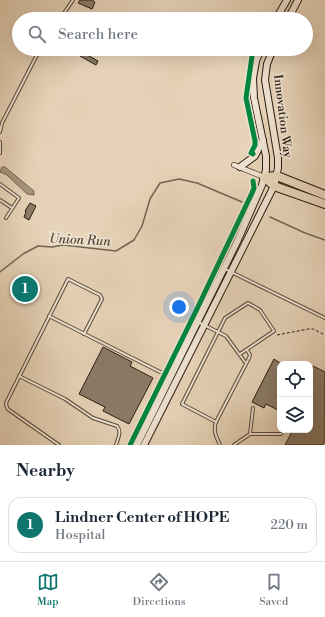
<!DOCTYPE html>
<html lang="en">
<head>
<meta charset="utf-8">
<style>
	:root { --surface:#fff; --page:#f2f2f3; --text:#1f2937; --muted:#747a83; --line:#e0e1e3; --accent:#0f766e }
	body { margin:0; font-family:"Libre Bodoni",serif; background:var(--page); color:var(--text) }
	.controls { position:absolute; right:12px; bottom:12px; display:grid; overflow:hidden; border-radius:8px; box-shadow:0 4px 16px #0002 }
	.controls button { width:36px; height:36px; display:grid; place-items:center; padding:0; border:0; border-bottom:1px solid var(--line); background:var(--surface); color:var(--text); font:20px sans-serif }
	.you { position:absolute; left:179px; top:307px; width:14px; height:14px; margin:-10px; border:3px solid #fff; border-radius:50%; background:#1a73e8; box-shadow:0 0 0 6px #1a73e833 }
	.badge { display:grid; place-items:center; width:26px; height:26px; border-radius:50%; background:var(--accent); color:#fff; font-size:13px; font-weight:700 }
	.pin { position:absolute; translate:-50% -50%; border:2px solid #fff; box-shadow:0 1px 4px #0006 }
	.list { margin:0; padding:0; list-style:none }
	h2 { display:flex; justify-content:space-between; align-items:center; height:52px; margin:0; padding:0 16px; font-size:17px }
	h2 small { font-size:13px; font-weight:400; color:var(--muted) }
	.list li { display:grid; grid-template-columns:26px 1fr auto; gap:12px; align-items:center; box-sizing:border-box; height:56px; margin:0 8px 8px; padding:0 8px; border:1px solid var(--line); border-radius:12px }
	.list b { display:block; font-size:15px; white-space:nowrap }
	.list p { margin:0; font-size:13px; white-space:nowrap; color:var(--muted) }
	.list em { font-size:13px; font-style:normal; color:var(--muted) }
	.icon { flex:none; width:22px; height:22px; fill:none; stroke:currentColor; stroke-width:2; stroke-linecap:round; stroke-linejoin:round }
	.map { position:relative; flex:none; width:325px; height:445px; overflow:hidden }
	.search { position:absolute; background:var(--surface); box-shadow:0 4px 16px #0002; left:12px; right:12px; top:12px; height:44px; display:flex; align-items:center; gap:10px; box-sizing:border-box; padding:0 14px; border-radius:22px; color:var(--muted); font-size:15px }
	.sheet { height:116px; background:var(--surface) }
	nav { display:flex; justify-content:space-around; align-items:center; box-sizing:border-box; height:56px; border-top:1px solid var(--line); background:var(--surface); font-size:11px; color:var(--muted) }
	nav a { display:grid; justify-items:center; gap:2px }
	nav .on { color:var(--accent) }
	.map>svg:first-child { display:block }
	.water { fill:#a6957f; stroke:#736553 }
	.lines { fill:none; stroke-linecap:round; stroke-linejoin:round }
	.stream { stroke:#736553; stroke-width:1.5 }
	.building { fill:#8b7c68; stroke:#271d11 }
	.lane-casing { stroke:#574a3b; stroke-width:4 }
	.street-casing { stroke:#574a3b; stroke-width:6 }
	.secondary-casing { stroke:#271d11; stroke-width:8 }
	.highway-casing { stroke:#271d11; stroke-width:10 }
	.path { stroke:#271d11; stroke-width:1; stroke-dasharray:3 2; stroke-linecap:butt }
	.lane { stroke:#efe2d1; stroke-width:2 }
	.street { stroke:#efe2d1; stroke-width:4.5 }
	.secondary { stroke:#efe2d1; stroke-width:6 }
	.highway { stroke:#e7d3b8; stroke-width:8 }
	.cycleway-casing { stroke:#efe2d1; stroke-width:8 }
	.cycleway { stroke:#00873e; stroke-width:5 }
	.labels { text-anchor:middle; stroke-width:3.5; stroke-linejoin:round; paint-order:stroke }
	.street-label { font-size:12px; fill:#271d11; stroke:#efe2d1 }
	.water-label { font-size:13px; font-style:italic; fill:#534738; stroke:#efe2d1 }
</style>
</head>
<body>
<div class="map">
<svg width="325" height="445" viewBox="0 0 325 445">
	<rect width="100%" height="100%" fill="#e7d3b8"/>
	<filter id="stains"><feTurbulence type="fractalNoise" baseFrequency=".005" numOctaves="4"/><feColorMatrix values="0 0 0 0 .2 0 0 0 0 .09 0 0 0 0 .02 0 0 0 .5 -.17"/></filter>
	<radialGradient id="worn" r=".72"><stop offset=".6" stop-color="#630" stop-opacity="0"/><stop offset="1" stop-color="#630" stop-opacity=".3"/></radialGradient>
	<path class="water" d="M2 167H5L34 191V195L27 194 7 175 0 172Z"/>
	<g class="lines">
		<g class="stream">
			<path d="M270 217 305 233 325 240"/>
			<path d="M0 272 23 254 38 246 52 247 63 245 116 251 134 240 142 226 150 199 160 183 179 179 197 183 242 202"/>
		</g>
	</g>
	<g class="building">
		<path d="M80 0H92L95 2 92 9 78 3Z"/>
		<path d="M82 52 98 61 96 65 80 56Z"/>
		<path d="M30 203 36 206 29 220 24 217 26 212 25 211Z"/>
		<path d="M103 347 132 362 130 366 153 378 129 424 103 411 105 407 79 394Z"/>
		<path d="M274 359 280 363V411L266 404 264 408 252 402Z"/>
		<path d="M313 366 325 372V440L323 445H285L293 430H310V373Z"/>
	</g>
	<g class="lines">
		<defs>
			<g id="lane">
				<path d="M60 19 73 0"/>
				<path d="M0 132 2 123 40 49"/>
				<path d="M0 142V153"/>
				<path d="M0 184 19 198 6 218"/>
				<path d="M0 200 12 208"/>
				<path d="M225 269 325 318"/>
				<path d="M49 316 170 377"/>
				<path d="M198 322 226 336 245 362"/>
				<path d="M19 376 65 399 93 418 117 426C122 432 118 438 116 445"/>
				<path d="M216 422 182 404 225 318 248 303 260 310 274 331 240 354"/>
				<path d="M250 434H281"/>
				<path d="M59 445 9 410 7 408 6 403 68 279 100 295 102 299 84 334"/>
				<path d="M220 445C216 436 213 431 216 422L249 358 250 355 247 350"/>
				<path d="M234 445 250 434 253 408"/>
			</g>
			<path id="street" d="M234 165 264 177"/>
			<g id="secondary">
				<path d="M276 19 287 0"/>
				<path d="M288 19 298 0"/>
				<path d="M240 167 255 156 263 140"/>
				<path d="M137 445 237 242 262 185 266 170V156L254 98 253 78 256 61 261 49"/>
				<path d="M144 445 274 186 278 168V158L265 80 267 64 273 49"/>
			</g>
			<g id="highway">
				<path d="M264 177 274 186 325 204"/>
				<path d="M264 177 277 176 325 195"/>
			</g>
		</defs>
		<use href="#lane" class="lane-casing"/>
		<use href="#street" class="street-casing"/>
		<use href="#secondary" class="secondary-casing"/>
		<use href="#highway" class="highway-casing"/>
		<path class="path" d="M277 335 308 329H313L325 335"/>
		<use href="#lane" class="lane"/>
		<use href="#street" class="street"/>
		<use href="#secondary" class="secondary"/>
		<use href="#highway" class="highway"/>
		<defs>
			<g id="cycleway">
				<path d="M253 49 246 98 255 141V145L251 153 253 154"/>
				<path d="M130 445 196 311 252 193 254 188 253 181"/>
			</g>
		</defs>
		<use href="#cycleway" class="cycleway-casing"/>
		<use href="#cycleway" class="cycleway"/>
	</g>
	<g class="labels">
		<g class="street-label">
			<text transform="translate(283 116) rotate(83)" y="4">Innovation Way</text>
		</g>
		<g class="water-label">
			<text transform="translate(80 239) rotate(3)" y="5">Union Run</text>
		</g>
	</g>
	<rect width="100%" height="100%" filter="url(#stains)"/>
	<rect width="100%" height="100%" fill="url(#worn)"/>
</svg>
<div class="controls">
<button><svg class="icon" aria-label="locate" viewBox="0 0 24 24"><circle cx="12" cy="12" r="6"/><path d="M12 2v4M12 18v4M2 12h4M18 12h4"/></svg></button>
<button><svg class="icon" aria-label="layers" viewBox="0 0 24 24"><path d="M12 4l9 5-9 5-9-5zM3 14l9 5 9-5"/></svg></button>
</div>
<div class="you"></div>
<div class="pin badge" style="left:25px;top:289px">1</div>
<div class="search"><svg class="icon" aria-label="search" viewBox="0 0 24 24"><circle cx="10" cy="10" r="6"/><path d="M15 15l6 6"/></svg>Search here</div>
</div>
<section class="sheet">
<h2>Nearby<small></small></h2>
<ul class="list">
<li><span class="badge">1</span><div><b>Lindner Center of HOPE</b><p>Hospital</p></div><em>220 m</em></li>
</ul>
</section>
<nav>
<a class="on"><svg class="icon" aria-label="map" viewBox="0 0 24 24"><path d="M3 6l6-2 6 2 6-2v14l-6 2-6-2-6 2zM9 4v14M15 6v14"/></svg>Map</a>
<a><svg class="icon" aria-label="directions" viewBox="0 0 24 24"><path d="M12 3l9 9-9 9-9-9zM9 14v-3h6M13 9l2 2-2 2"/></svg>Directions</a>
<a><svg class="icon" aria-label="saved" viewBox="0 0 24 24"><path d="M7 4h10v16l-5-4-5 4z"/></svg>Saved</a>
</nav>
</body>
</html>
